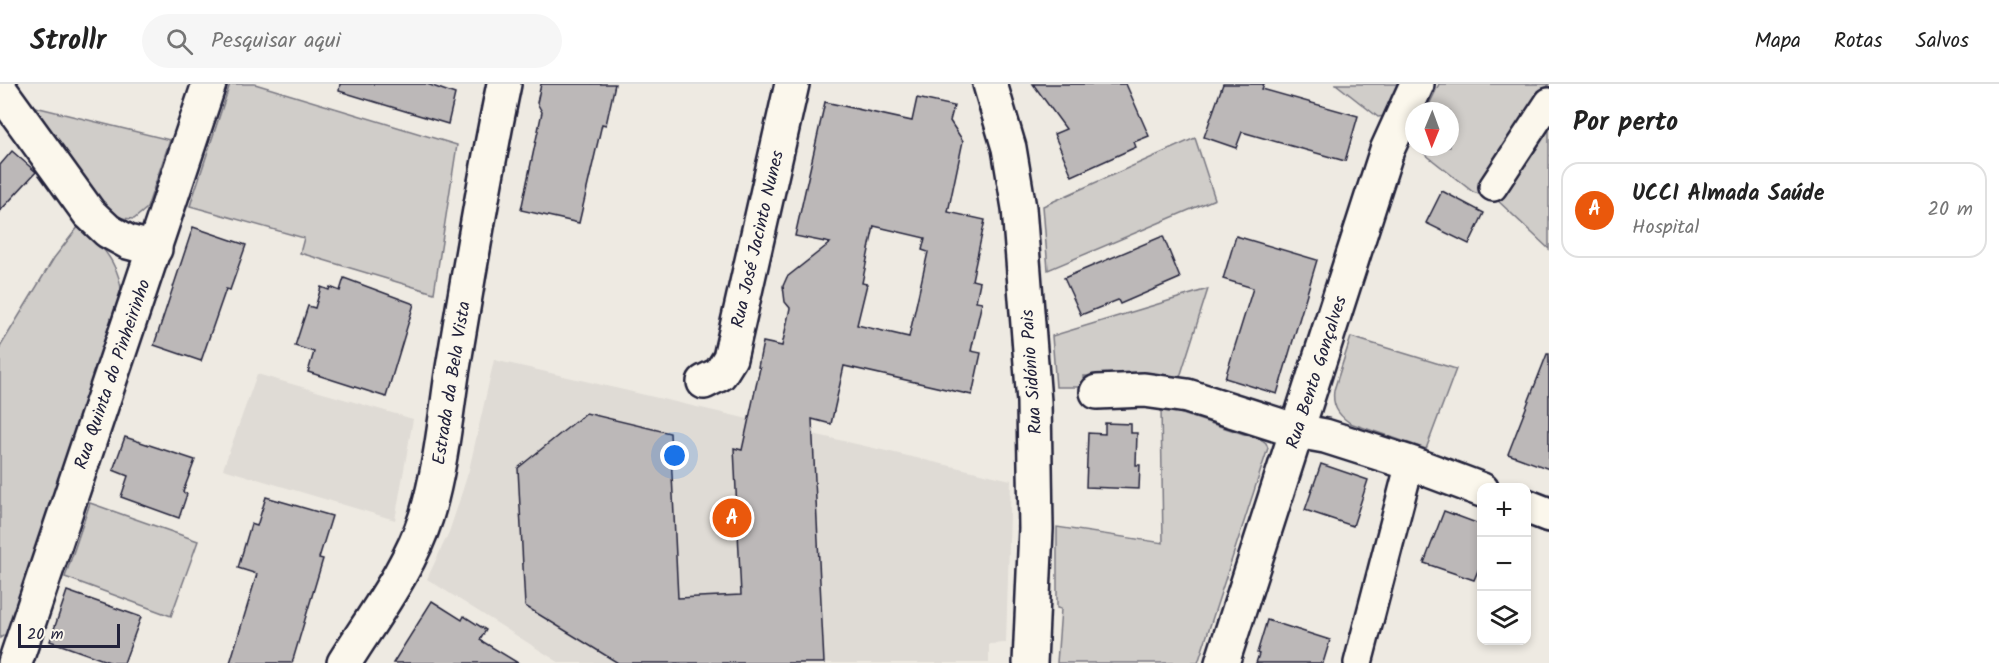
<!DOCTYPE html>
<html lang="pt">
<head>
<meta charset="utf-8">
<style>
	:root { --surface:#fff; --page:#f6f6f6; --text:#222; --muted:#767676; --line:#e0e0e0; --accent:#ea580c }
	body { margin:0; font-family:Kalam,sans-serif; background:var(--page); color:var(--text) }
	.controls { position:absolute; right:18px; bottom:18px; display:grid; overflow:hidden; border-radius:12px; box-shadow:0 3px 9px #0003 }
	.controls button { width:54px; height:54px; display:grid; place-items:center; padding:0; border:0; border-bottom:2px solid var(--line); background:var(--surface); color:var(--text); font:30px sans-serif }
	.compass { position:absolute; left:1405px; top:18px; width:54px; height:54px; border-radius:50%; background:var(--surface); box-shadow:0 3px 9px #0003; rotate:181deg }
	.scale { position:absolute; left:18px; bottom:15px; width:102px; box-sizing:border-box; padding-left:6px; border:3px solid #22223b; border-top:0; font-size:16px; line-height:21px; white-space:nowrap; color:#22223b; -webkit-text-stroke:4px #fbf7ec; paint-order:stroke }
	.you { position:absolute; left:675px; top:372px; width:21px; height:21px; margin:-15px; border:4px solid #fff; border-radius:50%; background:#1a73e8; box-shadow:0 0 0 9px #1a73e833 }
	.badge { display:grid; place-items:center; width:39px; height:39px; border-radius:50%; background:var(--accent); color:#fff; font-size:20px; font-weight:700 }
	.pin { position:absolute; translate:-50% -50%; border:3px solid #fff; box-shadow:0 2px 6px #0006 }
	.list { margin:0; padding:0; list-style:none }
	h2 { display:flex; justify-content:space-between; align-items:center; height:78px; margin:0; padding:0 24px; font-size:26px }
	h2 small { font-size:20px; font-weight:400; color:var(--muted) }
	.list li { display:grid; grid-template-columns:39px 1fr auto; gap:18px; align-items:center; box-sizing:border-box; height:96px; margin:0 12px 12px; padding:0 12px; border:2px solid var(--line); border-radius:18px }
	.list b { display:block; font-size:22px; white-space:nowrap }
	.list p { margin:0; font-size:20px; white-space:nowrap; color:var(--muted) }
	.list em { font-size:20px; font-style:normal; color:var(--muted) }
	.icon { flex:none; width:33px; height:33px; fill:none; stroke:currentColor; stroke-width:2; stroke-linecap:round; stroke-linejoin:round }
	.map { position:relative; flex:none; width:1549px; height:579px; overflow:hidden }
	header { display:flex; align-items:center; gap:36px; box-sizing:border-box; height:84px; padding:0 30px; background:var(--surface); border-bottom:2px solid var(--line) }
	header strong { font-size:28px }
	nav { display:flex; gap:33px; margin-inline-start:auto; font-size:21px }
	.search { width:420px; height:54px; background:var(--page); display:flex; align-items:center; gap:15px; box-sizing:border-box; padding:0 21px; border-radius:33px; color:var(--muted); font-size:22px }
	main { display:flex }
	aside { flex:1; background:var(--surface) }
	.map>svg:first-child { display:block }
	.built { fill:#dfdbd5 }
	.green { fill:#d0cdc9; stroke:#797882; stroke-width:1.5 }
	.building { fill:#bcb8b8; stroke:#22223b; stroke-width:1.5; fill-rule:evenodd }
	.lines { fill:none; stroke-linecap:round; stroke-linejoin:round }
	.pedestrian-casing { stroke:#22223b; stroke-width:32 }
	.minor-casing { stroke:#22223b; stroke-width:38 }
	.tertiary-casing { stroke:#22223b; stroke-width:38 }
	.pedestrian { stroke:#fbf7ec; stroke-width:27 }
	.minor { stroke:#fbf7ec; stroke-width:33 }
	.tertiary { stroke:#fbf7ec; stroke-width:33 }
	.labels { text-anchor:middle; stroke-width:4.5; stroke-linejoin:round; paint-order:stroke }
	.street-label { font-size:18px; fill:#22223b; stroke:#fbf7ec }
</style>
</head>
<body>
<header>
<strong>Strollr</strong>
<div class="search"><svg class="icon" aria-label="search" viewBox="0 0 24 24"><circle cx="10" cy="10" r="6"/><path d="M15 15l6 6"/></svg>Pesquisar aqui</div>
<nav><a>Mapa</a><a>Rotas</a><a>Salvos</a></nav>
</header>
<main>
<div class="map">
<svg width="1549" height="579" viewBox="0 0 1549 579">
	<rect width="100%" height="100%" fill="#eeeae2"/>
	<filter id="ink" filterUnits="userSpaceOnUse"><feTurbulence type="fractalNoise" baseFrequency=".0167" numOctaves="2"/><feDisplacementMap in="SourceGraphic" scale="12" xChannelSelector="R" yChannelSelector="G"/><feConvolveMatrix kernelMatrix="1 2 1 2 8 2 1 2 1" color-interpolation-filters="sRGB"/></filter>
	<g filter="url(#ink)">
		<g class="built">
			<path d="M494 276 1011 396 1006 559 989 560V579H560L427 495 449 448 458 421 469 386Z"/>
			<path d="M257 290 413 335 395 436 223 385Z"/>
		</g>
		<g class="green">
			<path d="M230 0H255L457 61 434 209 300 169 304 154 190 122Z"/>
			<path d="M1336 0H1400L1385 32 1378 33Z"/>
			<path d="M1439 0H1549L1479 110 1473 108 1416 63H1450V27H1426Z"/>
			<path d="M23 20 170 56 147 124 134 135 119 134 106 126Z"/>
			<path d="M1549 32V165L1495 114Z"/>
			<path d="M1195 54 1215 115 1048 186 1043 122Z"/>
			<path d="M82 138C99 160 123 183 121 212L11 543 7 549 0 554V263L54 174Z"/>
			<path d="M1208 205 1180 293 1084 292 1085 303H1056L1052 252Z"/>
			<path d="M1351 253 1456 285 1426 365 1350 339C1337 330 1332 321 1334 306Z"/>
			<path d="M1161 323 1262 356 1266 359 1268 364 1198 579H1057L1061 525 1057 524V443L1163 459Z"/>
			<path d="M90 419 198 457 171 532 65 493Z"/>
		</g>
		<g class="building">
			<path d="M340 0H427L455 10 448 40 339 7Z"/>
			<path d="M541 0H615L606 41 602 40 579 139 521 126 542 28 537 19Z"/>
			<path d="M1033 0H1126L1149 52 1134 58 1136 63 1072 92 1054 50 1066 45Z"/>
			<path d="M1223 0H1264L1262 5 1358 32 1345 77 1242 48 1236 64 1204 53Z"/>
			<path d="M917 14 954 22 950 37 963 57 948 128 985 136 972 196 980 198 976 217 982 218 971 267 981 269 972 311 844 282 831 340 812 335 824 579H618L525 522 518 384 586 329 670 349 678 514 741 511 734 364 742 366 760 284 758 283 763 258 782 262 790 224 785 218 783 202 787 193 830 159 795 152 825 18 912 37ZM874 142 925 154 922 166 928 168 909 253 857 241 867 200 862 199Z"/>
			<path d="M12 67 36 88 0 127V81Z"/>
			<path d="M1442 107 1484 129 1469 160 1426 139Z"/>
			<path d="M193 143 246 161 230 206 226 205 201 277 154 261Z"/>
			<path d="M1163 152 1180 194 1120 220 1118 216 1081 231 1064 194Z"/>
			<path d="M1236 152 1317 176 1277 310 1225 294 1253 204 1223 195Z"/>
			<path d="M344 194 414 220 386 313 308 288 314 268 295 262 308 222 315 224 321 203 329 206 330 203 340 207Z"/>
			<path d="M1547 270H1549V385L1508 370Z"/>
			<path d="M1105 339 1131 340V349H1137L1136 381H1140L1139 405 1086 403 1088 349 1105 350Z"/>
			<path d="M125 353 195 376 183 408 187 410 179 434 121 413 128 392 113 386Z"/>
			<path d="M1321 380 1368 396 1353 442 1305 426Z"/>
			<path d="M266 413 332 432 319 474 323 475 292 579H230L257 490 238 484 251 440 257 442Z"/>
			<path d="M1444 427 1482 441V477L1474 496 1424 479Z"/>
			<path d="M67 507 141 533 124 579H112L50 557Z"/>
			<path d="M432 517 462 536 464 532 486 546 480 556 518 579H393Z"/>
			<path d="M1267 536 1330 556 1323 579H1256L1259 570 1257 569Z"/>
		</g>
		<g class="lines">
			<defs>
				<g id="pedestrian">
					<path d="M1493 103 1549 18"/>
					<path d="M1358 579 1410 379"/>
				</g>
				<g id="minor">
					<path d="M990 0 1009 64 1019 124 1034 318 1036 445 1030 579"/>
					<path d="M0 6 89 129 108 147 128 158 155 165"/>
					<path d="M704 298 720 290 730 274 792 0"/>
					<path d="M1097 308 1144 306 1187 312 1297 347 1325 352 1410 379 1482 406"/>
					<path d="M1526 422 1549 431"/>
					<path d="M15 579 209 0"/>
					<path d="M1222 579 1387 66 1417 0"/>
				</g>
				<path id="tertiary" d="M344 579C372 534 410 484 426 433 440 387 445 338 452 290 468 193 484 96 504 0"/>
			</defs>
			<use href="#pedestrian" class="pedestrian-casing"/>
			<use href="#minor" class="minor-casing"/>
			<use href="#tertiary" class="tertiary-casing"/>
			<use href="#pedestrian" class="pedestrian"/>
			<use href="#minor" class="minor"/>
			<use href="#tertiary" class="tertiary"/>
		</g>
	</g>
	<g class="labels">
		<g class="street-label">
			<text transform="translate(757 155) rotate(-77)" y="6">Rua José Jacinto Nunes</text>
			<text transform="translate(1031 288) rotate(-94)" y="6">Rua Sidónio Pais</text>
			<text transform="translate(1316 288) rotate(-72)" y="6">Rua Bento Gonçalves</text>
			<text transform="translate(112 290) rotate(-71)" y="6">Rua Quinta do Pinheirinho</text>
			<text transform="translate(451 299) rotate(-81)" y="6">Estrada da Bela Vista</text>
		</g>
	</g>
</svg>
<div class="controls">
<button>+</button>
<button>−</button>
<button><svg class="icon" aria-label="layers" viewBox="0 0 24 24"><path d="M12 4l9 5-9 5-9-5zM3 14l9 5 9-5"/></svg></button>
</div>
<svg class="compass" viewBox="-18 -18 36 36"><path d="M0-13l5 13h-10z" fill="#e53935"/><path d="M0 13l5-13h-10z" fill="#767676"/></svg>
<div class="scale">20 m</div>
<div class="you"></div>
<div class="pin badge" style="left:732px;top:434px">A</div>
</div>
<aside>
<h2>Por perto<small></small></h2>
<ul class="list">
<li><span class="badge">A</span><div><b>UCCI Almada Saúde</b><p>Hospital</p></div><em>20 m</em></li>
</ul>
</aside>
</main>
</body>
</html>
